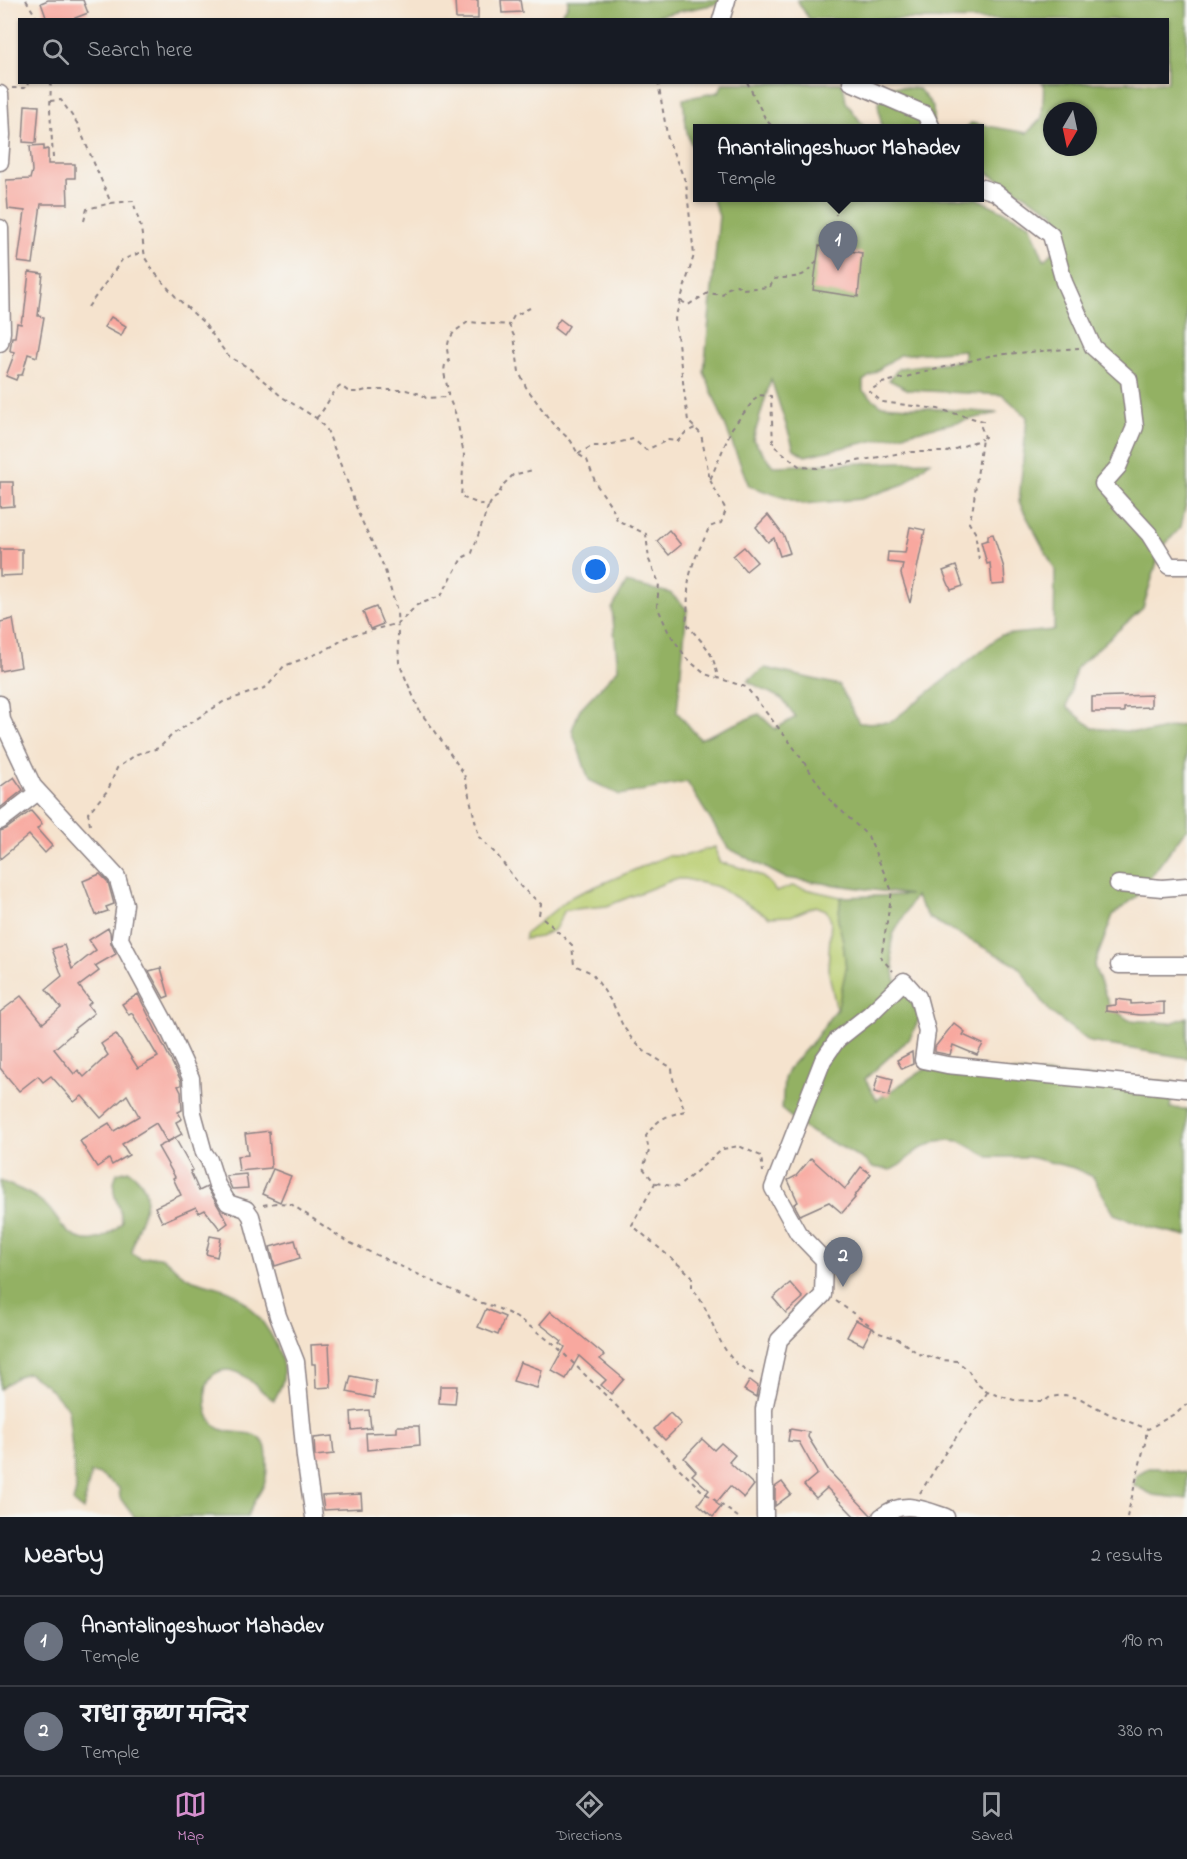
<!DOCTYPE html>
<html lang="en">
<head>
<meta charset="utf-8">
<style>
	:root { --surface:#171b24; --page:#20242c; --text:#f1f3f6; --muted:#9ea1a6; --line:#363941; --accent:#d690ce }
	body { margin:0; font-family:"Indie Flower","Playpen Sans Deva",sans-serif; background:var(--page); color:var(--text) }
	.compass { position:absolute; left:1043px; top:102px; width:54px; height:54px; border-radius:50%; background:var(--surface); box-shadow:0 2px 4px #0004; rotate:189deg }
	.you { position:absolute; left:596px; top:570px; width:21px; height:21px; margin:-15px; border:4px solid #fff; border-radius:50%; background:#1a73e8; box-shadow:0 0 0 9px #1a73e833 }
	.badge { display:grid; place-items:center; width:39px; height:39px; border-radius:50%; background:var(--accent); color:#fff; font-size:20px; font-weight:700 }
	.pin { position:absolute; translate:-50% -50px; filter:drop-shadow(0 2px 3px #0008) }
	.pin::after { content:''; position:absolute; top:32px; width:21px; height:18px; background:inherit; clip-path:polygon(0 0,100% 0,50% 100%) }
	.popup { position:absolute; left:693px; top:124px; width:291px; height:78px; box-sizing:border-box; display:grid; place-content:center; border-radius:0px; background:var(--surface); filter:drop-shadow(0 2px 4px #0005); font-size:20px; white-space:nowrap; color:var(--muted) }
	.popup b { font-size:22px; color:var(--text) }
	.popup::after { content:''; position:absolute; left:50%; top:100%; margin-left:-12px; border:12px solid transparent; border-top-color:var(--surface) }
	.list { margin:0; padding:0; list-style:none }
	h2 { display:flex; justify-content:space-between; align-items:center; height:78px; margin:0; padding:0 24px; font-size:26px }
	h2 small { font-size:20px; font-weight:400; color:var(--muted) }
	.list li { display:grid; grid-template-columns:39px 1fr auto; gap:18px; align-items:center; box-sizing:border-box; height:90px; padding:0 24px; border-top:2px solid var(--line) }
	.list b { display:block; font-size:22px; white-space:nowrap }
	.list p { margin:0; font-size:20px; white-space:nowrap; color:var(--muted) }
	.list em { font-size:20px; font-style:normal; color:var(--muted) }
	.icon { flex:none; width:33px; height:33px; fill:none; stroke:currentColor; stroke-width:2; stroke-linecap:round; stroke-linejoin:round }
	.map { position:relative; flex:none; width:1187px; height:1517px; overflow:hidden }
	.search { position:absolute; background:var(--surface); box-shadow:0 2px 4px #0004; left:18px; right:18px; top:18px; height:66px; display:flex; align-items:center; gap:15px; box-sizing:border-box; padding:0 21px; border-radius:0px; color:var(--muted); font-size:22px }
	.sheet { height:258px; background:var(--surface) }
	nav { display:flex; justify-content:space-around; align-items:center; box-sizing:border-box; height:84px; border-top:2px solid var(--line); background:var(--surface); font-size:16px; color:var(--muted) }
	nav a { display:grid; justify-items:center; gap:3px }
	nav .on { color:var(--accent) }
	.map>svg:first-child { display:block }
	.green { fill:#bace71; stroke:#6e7856; stroke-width:1.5 }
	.forest { fill:#93b163; stroke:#5a6a4f; stroke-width:1.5; fill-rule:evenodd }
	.building { fill:#f8a89f }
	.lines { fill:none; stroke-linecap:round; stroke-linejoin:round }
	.street-casing { stroke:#8c8284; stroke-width:19 }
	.path { stroke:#8c8284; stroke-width:2; stroke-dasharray:4.5 4.5; stroke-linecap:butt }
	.street { stroke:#fff; stroke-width:16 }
</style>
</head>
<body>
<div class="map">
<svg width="1187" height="1517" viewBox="0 0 1187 1517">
	<rect width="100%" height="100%" fill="#f6f6f2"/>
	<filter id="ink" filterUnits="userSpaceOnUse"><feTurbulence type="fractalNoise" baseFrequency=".0167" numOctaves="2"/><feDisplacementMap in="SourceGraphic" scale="12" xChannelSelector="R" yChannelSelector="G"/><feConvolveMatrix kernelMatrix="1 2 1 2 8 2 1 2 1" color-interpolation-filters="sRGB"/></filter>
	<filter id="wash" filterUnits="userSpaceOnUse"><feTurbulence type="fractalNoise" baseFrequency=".008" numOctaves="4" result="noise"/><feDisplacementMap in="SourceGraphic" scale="24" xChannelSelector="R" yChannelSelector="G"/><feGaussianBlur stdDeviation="1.35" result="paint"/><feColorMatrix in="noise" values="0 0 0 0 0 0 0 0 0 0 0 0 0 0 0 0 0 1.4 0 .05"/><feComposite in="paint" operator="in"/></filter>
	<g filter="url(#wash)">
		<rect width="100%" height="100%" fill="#f5e3ce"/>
		<path class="green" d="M715 847 719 862C741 868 765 871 776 892L792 886 841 897 838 920 843 941 846 969 837 1012 828 969 831 920 826 910 816 906 791 916 769 917 718 887 685 879H675L607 906 565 910 555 929 540 937 525 939V934L571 897 667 856H684Z"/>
		<g class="forest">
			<path d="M568 0H725L721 3 652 17 650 19H558L568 5Z"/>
			<path d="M797 0H1187V499L1181 527 1161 549 1143 608 1076 668 1067 707 1093 728 1147 733 1187 724V828L1136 897 1113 915 1094 966 1110 1007 1129 1020 1171 1023 1187 1017V1058L1090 1042 1050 1012 1018 966 929 918 915 896 893 935 891 946 895 979 909 998 920 1017 910 1038 865 1079 877 1100 927 1067 1174 1082 1170 1108 1187 1109V1236L1148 1227 1114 1214 1093 1177 1074 1168 1029 1157H989L960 1141 948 1140 938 1141 918 1150 900 1165 891 1170 872 1167 864 1160 845 1149 807 1130 782 1110 784 1079 789 1068 815 1039 835 1010 837 1011 846 969 843 941 838 920 841 897 910 895 785 878 728 848 687 782 620 795 589 780 572 730 580 709 618 669 612 609 626 583 670 593 687 609 677 712 700 739 759 714 775 729 796 717 782 699 747 681 765 668 839 685 859 723 891 722 1001 635 1054 630 1055 570 1019 502 1027 417 1003 395 909 390 889 380 899 368 964 360V350L899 355 863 381V391L881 405 998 413 805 456 794 449 771 379 753 440 773 466 930 461 904 484 861 499 803 504 749 486 704 372 719 216 712 198H976L1030 224 1044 260 1059 246 1054 212 979 168V128H966L971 123 1027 133 1042 118 1044 84 1041 83 1168 82V20L809 19ZM1052 111H1088V147H1052Z"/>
			<path d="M723 83H843L846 102 865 128H697V159L687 133 683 99 719 92Z"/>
			<path d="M890 86 919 89 933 106V128H882L878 104Z"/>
			<path d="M128 1170C165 1194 134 1220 132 1253L141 1259C171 1250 167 1268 189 1278 203 1285 219 1285 233 1293 257 1307 290 1354 282 1383 280 1389 277 1395 274 1400 257 1391 239 1360 216 1373 207 1378 206 1387 206 1397 206 1408 207 1418 216 1426 229 1438 256 1426 265 1445 267 1450 267 1457 267 1463 268 1491 255 1493 247 1517H134L120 1498 119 1488 100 1475 91 1473 83 1510 73 1502 76 1491 68 1408 46 1385 28 1373 18 1376 0 1389V1181C14 1187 30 1192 42 1202 51 1208 56 1219 63 1227 81 1248 106 1242 122 1222 120 1200 108 1196 117 1173Z"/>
			<path d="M1148 1468H1159L1187 1473V1499L1153 1495 1134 1485 1136 1475Z"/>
		</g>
		<g id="blocks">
			<g class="building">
				<path d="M48 0H83L88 13 70 20H47L41 3Z"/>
				<path d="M455 0H478V19H456Z"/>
				<path d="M501 0H520L522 12 502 13Z"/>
				<path d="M25 105 39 106 36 143 23 142Z"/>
				<path d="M44 145V150L48 149V164H75V178H67L68 204H41L33 264 18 262 25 211 8 209 6 180 30 179 32 171 30 146Z"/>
				<path d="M819 246 862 253 858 297 813 290Z"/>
				<path d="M29 272 43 274 38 316 44 317 37 357 28 354 22 375H18L16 380 6 376 15 352 10 351 12 337H15L17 323 21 324 22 317 24 316Z"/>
				<path d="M111 317 126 326 121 336 104 327Z"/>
				<path d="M560 319 569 326 563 335 554 328Z"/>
				<path d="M0 482H13L14 506 0 507Z"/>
				<path d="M768 515 784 536 790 553 780 556 774 538 768 542 756 527Z"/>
				<path d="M910 527 925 530 910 603 901 574 903 564 887 562 888 552 905 553Z"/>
				<path d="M669 530 681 545 669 555 657 541Z"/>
				<path d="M993 534 1004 568 1005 584 992 585 990 563 987 564 981 542 988 540V535Z"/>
				<path d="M744 547 757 562 746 571 733 556Z"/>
				<path d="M0 549H22V575L0 576Z"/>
				<path d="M956 566 963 586 951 590 943 571Z"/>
				<path d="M376 607 383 624 370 629 363 612Z"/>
				<path d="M13 619 21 667 0 671V622Z"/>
				<path d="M1151 695V707L1124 708V712H1092V697Z"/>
				<path d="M14 777 23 790 0 808V787Z"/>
				<path d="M31 811 42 824 37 829 52 846 45 853 29 835 0 859V831L6 829Z"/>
				<path d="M100 874 108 882 114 904 106 907 108 911 96 915 83 881Z"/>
				<path d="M108 928 110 932 111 943 116 954 95 966 99 971 79 986 91 1002 88 1005 94 1013 74 1029 75 1031 54 1049 74 1074 78 1070 84 1077 108 1055 101 1044 116 1034 138 1068 158 1057 132 1013 129 1015 122 1004 138 994 181 1081V1085L178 1086 181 1092 182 1110 178 1112 182 1119 176 1122 182 1134 167 1142 156 1123 122 1144 129 1155 112 1165 109 1159 97 1167 80 1141 109 1123 114 1131 139 1116 127 1095 101 1118 82 1096 74 1102 51 1076 43 1082 38 1076 19 1091 0 1068V1012L21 996 43 1023 61 1008 46 989 62 976 52 949 64 945 72 969 96 950 89 940Z"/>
				<path d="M161 968 169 996 164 998 149 971Z"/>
				<path d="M1116 999 1131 1001V1004L1164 1002V1014L1140 1015 1106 1011V1006L1116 1005Z"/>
				<path d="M954 1023 965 1032 963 1035 983 1044 977 1055 953 1045 950 1055 935 1052V1047Z"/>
				<path d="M912 1052 913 1064 902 1069 897 1060Z"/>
				<path d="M878 1075 893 1079 889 1096 874 1092Z"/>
				<path d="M269 1131 271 1168 239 1171 237 1156 248 1155 245 1134Z"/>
				<path d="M175 1138 193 1170 190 1171 199 1191 207 1187 228 1223 220 1229 205 1210 199 1213 196 1207 162 1222 155 1207 181 1195 173 1178 175 1177 158 1147Z"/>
				<path d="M811 1158 845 1189 861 1167 871 1174 854 1197 855 1198 842 1213 829 1202 800 1215 794 1204 798 1202 788 1180 796 1176Z"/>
				<path d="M273 1169 291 1176 280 1202 262 1194Z"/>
				<path d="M246 1174 248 1188 232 1189 226 1176Z"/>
				<path d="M210 1236 221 1238 217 1257 206 1254Z"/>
				<path d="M295 1240 300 1258 275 1266 270 1247Z"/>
				<path d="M790 1283 803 1298 786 1313 773 1298Z"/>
				<path d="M486 1309 505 1317 498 1335 478 1327Z"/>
				<path d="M551 1311 604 1355 600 1359 624 1379 611 1394 601 1385 606 1380 579 1356 566 1379 552 1371 565 1347 560 1343 562 1341 540 1324Z"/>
				<path d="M856 1320 872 1328 863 1345 847 1337Z"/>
				<path d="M329 1344 331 1387 316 1388 315 1364H312L311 1345Z"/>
				<path d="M520 1362 542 1370 537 1388 513 1381Z"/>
				<path d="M351 1376 376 1381 374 1398 347 1392Z"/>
				<path d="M750 1380 758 1386 756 1397 744 1390Z"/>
				<path d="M440 1386H457L455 1404 439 1403Z"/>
				<path d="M369 1410 371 1428 352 1430 351 1412Z"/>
				<path d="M670 1413 681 1424 665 1440 654 1429Z"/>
				<path d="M397 1426H419L420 1445 367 1450 366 1433 397 1432Z"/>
				<path d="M790 1429 809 1432 808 1437 829 1471 871 1515V1517H855L827 1488 816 1498 804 1485 817 1474 799 1442 788 1441Z"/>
				<path d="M332 1436 334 1454 315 1456 314 1438Z"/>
				<path d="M702 1439 714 1450 721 1443 735 1455 729 1462 754 1485 744 1498 730 1486 716 1503 721 1507 713 1517 698 1504 709 1490 692 1475 696 1471 684 1458Z"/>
				<path d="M782 1482 791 1494 775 1506V1487Z"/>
				<path d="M361 1494 362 1508 324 1510 322 1496Z"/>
			</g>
		</g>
	</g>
	<g filter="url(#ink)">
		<use href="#blocks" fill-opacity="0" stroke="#8c8284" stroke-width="1.5"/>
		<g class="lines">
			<defs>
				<g id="street">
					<path d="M721 20 727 0"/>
					<path d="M851 82 925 114 932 128"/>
					<path d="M0 94 2 135 0 162"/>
					<path d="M979 187 995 192 1051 235 1064 282 1093 347 1129 379 1135 427 1118 467 1103 484 1149 534 1169 566H1187"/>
					<path d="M0 228 2 332 0 343"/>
					<path d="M0 704 2 720 33 786 117 877 125 904 120 939 167 1026 191 1078 193 1113 204 1153 209 1160 217 1185 228 1203 246 1209 251 1216 278 1316 296 1362 305 1457 314 1517"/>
					<path d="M0 821 38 792"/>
					<path d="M1118 884 1162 888 1187 886"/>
					<path d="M1119 965H1187"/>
					<path d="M765 1517 764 1409 779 1340 823 1295 824 1260 798 1233 773 1188 823 1060 837 1040 870 1014 904 981 918 997 927 1031 923 1060 947 1065 1187 1089"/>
					<path d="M881 1517C903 1499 922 1509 946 1517"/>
				</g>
			</defs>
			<use href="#street" class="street-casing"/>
			<g class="path">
				<path d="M26 0 38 20"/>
				<path d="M51 82 50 109 53 158"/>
				<path d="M658 82 668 140 686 183 694 255 675 319 688 421 701 434 710 480 732 428 758 395 771 396 773 445 800 467 819 468 907 452H947L982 439"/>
				<path d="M747 82 766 120 774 128"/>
				<path d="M12 88H27L28 82"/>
				<path d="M50 101 61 100 77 123 111 203 133 201 141 228 145 258 155 273 176 297 204 323 228 356 249 368 282 397 316 418 327 430 347 481 359 515 384 567 397 611 399 663 420 712 435 731 464 774 479 837 497 855 521 887 541 904 539 914 572 945 574 965 592 973 613 1004 623 1026 632 1039 644 1051 672 1068 673 1079 685 1111C666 1116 658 1118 646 1136L649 1151 643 1168 655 1183 632 1225 692 1276V1288C711 1310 714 1339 734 1361 739 1367 750 1371 757 1376"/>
				<path d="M830 198 834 201 836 215"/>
				<path d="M84 221 87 209 111 203"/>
				<path d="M681 301 688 305 708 293 722 295 726 289 737 285 742 289 770 287 773 279C795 276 804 281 817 260"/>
				<path d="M88 307 122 260 144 251"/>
				<path d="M530 308 514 316 509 325 514 336 519 372 526 387 552 423 571 441 578 454 587 460 596 484 612 507 617 520 646 534 649 560 659 583 657 606 668 631 687 659 705 674 746 687 792 745 829 799 868 836 892 891 881 958 893 971"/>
				<path d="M316 418C326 410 331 391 341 386L349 392H359L366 390H406L421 394 426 398 448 397C449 385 442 376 445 365L449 362 447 349 449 340 454 332 468 322 509 325"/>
				<path d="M578 454 592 446H605L633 439 646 450 668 440 678 441 686 432 695 428"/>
				<path d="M710 480 726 510 721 523 709 527C704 542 695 555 691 571 686 588 689 605 686 623 704 646 712 647 718 678"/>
				<path d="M489 506 492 500 498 496 503 485 513 475 533 470"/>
				<path d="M979 560 975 532 969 523 973 507 982 439 985 437 981 427 983 421 938 409 882 402 869 391 882 383 993 355 1079 348"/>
				<path d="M90 825 88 813 108 790 117 768 137 754 159 748 173 734 223 702 267 687 284 666 324 651 349 636 399 623 417 605 441 596 462 558 472 553 488 507 461 497 464 455 456 415 449 398"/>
				<path d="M656 1183 678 1187 723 1149 739 1146 761 1156 763 1172"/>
				<path d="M263 1205 276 1203 291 1204 346 1241 478 1302C509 1309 533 1328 558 1348L701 1490 738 1517"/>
				<path d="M836 1301 871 1326 876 1332 898 1339 919 1354 942 1360 957 1361 968 1370 976 1383 987 1392 1014 1400 1032 1401H1045L1050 1397 1065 1395 1081 1399 1111 1415 1148 1429 1178 1412 1187 1404"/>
				<path d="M920 1493 945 1453 987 1393"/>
				<path d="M1127 1517 1146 1439V1429"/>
			</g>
			<use href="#street" class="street"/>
		</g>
	</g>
</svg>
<svg class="compass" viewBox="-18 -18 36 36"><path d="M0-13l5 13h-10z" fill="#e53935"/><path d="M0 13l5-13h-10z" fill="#9ea1a6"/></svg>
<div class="you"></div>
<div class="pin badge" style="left:838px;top:271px;background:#6b7280">1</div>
<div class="popup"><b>Anantalingeshwor Mahadev</b>Temple</div>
<div class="pin badge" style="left:843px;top:1287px;background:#6b7280">2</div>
<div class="search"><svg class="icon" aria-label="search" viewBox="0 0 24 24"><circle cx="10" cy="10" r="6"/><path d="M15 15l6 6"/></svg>Search here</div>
</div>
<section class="sheet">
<h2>Nearby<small>2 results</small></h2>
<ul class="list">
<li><span class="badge" style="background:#6b7280">1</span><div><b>Anantalingeshwor Mahadev</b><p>Temple</p></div><em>190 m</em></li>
<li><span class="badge" style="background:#6b7280">2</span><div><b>राधा कृष्ण मन्दिर</b><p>Temple</p></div><em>380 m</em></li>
</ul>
</section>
<nav>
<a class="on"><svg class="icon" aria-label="map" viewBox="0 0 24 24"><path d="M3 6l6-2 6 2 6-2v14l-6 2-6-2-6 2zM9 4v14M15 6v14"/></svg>Map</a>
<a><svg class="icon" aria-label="directions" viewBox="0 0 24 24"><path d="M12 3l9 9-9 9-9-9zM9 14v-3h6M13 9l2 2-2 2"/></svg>Directions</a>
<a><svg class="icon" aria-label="saved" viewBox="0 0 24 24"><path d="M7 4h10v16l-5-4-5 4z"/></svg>Saved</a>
</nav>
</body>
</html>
